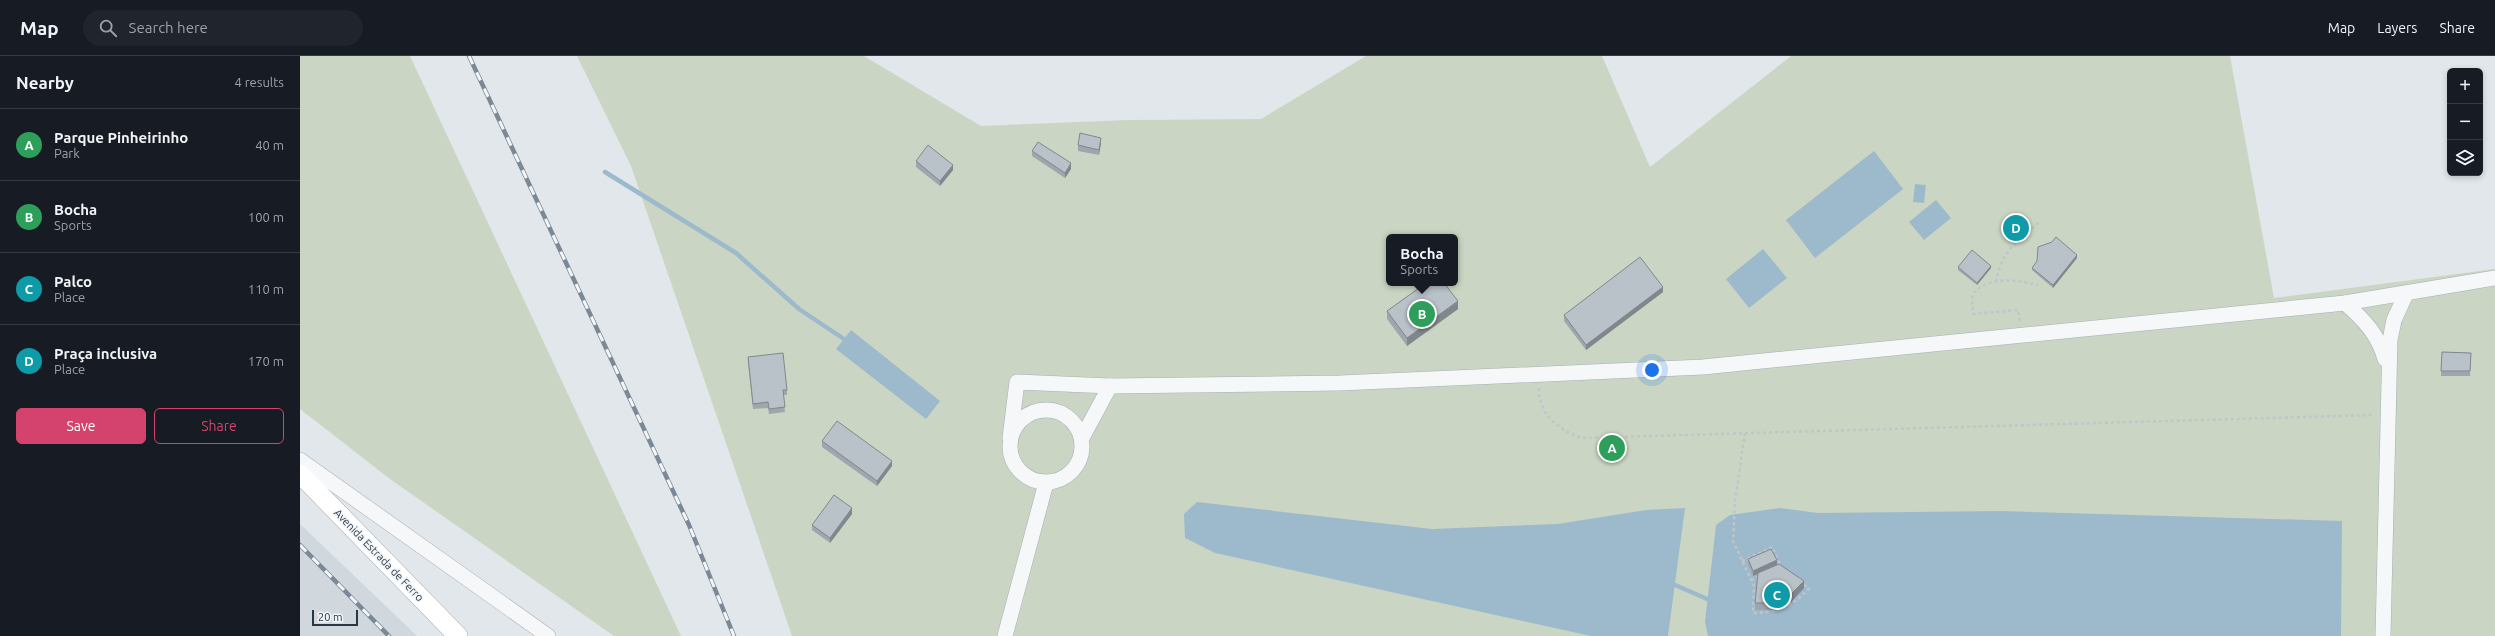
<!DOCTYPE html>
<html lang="en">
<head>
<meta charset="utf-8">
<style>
	:root { --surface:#171b24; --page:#20242c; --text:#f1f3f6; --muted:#9ea1a6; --line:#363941; --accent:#d4436e }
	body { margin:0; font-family:Ubuntu,sans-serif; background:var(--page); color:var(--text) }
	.controls { position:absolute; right:12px; top:12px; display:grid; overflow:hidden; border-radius:6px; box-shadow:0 2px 6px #0003 }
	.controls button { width:36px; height:36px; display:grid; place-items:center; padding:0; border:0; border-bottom:1px solid var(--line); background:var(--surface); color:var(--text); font:20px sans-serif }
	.scale { position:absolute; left:12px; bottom:10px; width:46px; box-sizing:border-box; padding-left:4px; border:2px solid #293744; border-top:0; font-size:11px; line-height:14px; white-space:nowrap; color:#293744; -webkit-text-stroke:3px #f2f6f8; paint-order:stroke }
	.you { position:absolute; left:1352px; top:314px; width:14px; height:14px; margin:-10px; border:3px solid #fff; border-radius:50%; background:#1a73e8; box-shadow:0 0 0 6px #1a73e833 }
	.badge { display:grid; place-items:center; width:26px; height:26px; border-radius:50%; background:var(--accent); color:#fff; font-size:13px; font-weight:700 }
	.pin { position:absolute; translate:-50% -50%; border:2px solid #fff; box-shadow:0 1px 4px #0006 }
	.popup { position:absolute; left:1086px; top:178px; width:72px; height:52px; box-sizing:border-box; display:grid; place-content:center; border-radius:6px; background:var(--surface); filter:drop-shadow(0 1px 3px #0005); font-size:13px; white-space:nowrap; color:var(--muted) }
	.popup b { font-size:15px; color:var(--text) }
	.popup::after { content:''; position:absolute; left:50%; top:100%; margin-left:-8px; border:8px solid transparent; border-top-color:var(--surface) }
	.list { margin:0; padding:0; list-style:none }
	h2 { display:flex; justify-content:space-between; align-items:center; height:52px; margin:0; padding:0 16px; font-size:17px }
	h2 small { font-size:13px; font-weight:400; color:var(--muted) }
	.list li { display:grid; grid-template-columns:26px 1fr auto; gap:12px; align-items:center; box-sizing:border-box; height:72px; padding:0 16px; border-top:1px solid var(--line) }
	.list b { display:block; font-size:15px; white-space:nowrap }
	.list p { margin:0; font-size:13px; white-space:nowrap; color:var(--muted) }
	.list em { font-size:13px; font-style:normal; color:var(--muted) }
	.actions { display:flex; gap:8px; padding:12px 16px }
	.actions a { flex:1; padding:9px 0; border:1px solid var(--accent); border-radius:6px; text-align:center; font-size:14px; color:var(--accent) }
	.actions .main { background:var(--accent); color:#fff }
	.icon { flex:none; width:22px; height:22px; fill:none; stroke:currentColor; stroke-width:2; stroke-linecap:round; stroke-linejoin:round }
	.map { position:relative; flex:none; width:2195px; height:580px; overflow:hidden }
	header { display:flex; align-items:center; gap:24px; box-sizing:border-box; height:56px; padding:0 20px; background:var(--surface); border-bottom:1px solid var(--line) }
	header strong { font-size:19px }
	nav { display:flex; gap:22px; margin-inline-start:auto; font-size:14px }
	.search { width:280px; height:36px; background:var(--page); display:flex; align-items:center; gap:10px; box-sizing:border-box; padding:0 14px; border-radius:22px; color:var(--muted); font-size:15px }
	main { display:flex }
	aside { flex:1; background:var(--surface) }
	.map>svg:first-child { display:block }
	.built { fill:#d0d7dd }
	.green { fill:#cad6c3; fill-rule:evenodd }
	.water { fill:#9cbacc }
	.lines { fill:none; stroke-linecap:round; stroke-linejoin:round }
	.stream { stroke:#9cbacc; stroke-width:4.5 }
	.minor-casing { stroke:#a7afb6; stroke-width:16 }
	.major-casing { stroke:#a1adb8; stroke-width:20 }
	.path { stroke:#c0c5ca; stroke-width:2.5; stroke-dasharray:3 3; stroke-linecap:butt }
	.minor { stroke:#f5f7f9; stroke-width:15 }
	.major { stroke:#fff; stroke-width:19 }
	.rail-casing { stroke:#7b8996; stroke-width:4.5 }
	.rail { stroke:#f2f6f8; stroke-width:3; stroke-dasharray:9; stroke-linecap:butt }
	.wall { fill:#9fa6ad }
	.shaded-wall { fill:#82878d }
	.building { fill:#b9c1c9; stroke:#82878d }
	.labels { text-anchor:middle; stroke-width:3.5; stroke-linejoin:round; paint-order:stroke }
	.street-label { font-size:11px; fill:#293744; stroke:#f2f6f8 }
</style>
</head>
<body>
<header>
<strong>Map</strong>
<div class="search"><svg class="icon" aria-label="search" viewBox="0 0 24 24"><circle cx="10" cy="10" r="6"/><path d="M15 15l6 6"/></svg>Search here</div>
<nav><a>Map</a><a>Layers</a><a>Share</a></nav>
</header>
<main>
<aside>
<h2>Nearby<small>4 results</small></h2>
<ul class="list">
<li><span class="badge" style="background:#2e9e5b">A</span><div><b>Parque Pinheirinho</b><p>Park</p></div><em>40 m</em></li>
<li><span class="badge" style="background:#2e9e5b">B</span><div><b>Bocha</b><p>Sports</p></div><em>100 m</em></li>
<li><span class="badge" style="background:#0f9aa8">C</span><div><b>Palco</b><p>Place</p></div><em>110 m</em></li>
<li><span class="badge" style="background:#0f9aa8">D</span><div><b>Praça inclusiva</b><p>Place</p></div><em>170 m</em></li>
</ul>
<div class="actions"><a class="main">Save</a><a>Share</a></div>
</aside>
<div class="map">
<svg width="2195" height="580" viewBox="0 0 2195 580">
	<rect width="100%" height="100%" fill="#e2e7eb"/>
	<path class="built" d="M0 468 117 580H0Z"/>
	<g class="green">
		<path d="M0 0H110L381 580H314L90 423 0 353Z"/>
		<path d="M277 0H564L681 70 829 64 961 63 1066 0H1302L1350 111 1491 0H1930L1974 242 2195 213V580H492L331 110ZM1089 181H1155V227H1089Z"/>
	</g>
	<g class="water">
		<path d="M1574 95 1603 133 1515 202 1486 164Z"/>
		<path d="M1615 128 1626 129 1624 147 1613 146Z"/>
		<path d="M1636 144 1651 162 1624 184 1609 166Z"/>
		<path d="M1463 193 1487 222 1449 252 1426 223Z"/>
		<path d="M551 274 640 345 626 363 536 293Z"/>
		<path d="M897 446 1132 473 1258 468 1346 454 1385 452 1368 580H1291L915 497 885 482 884 458Z"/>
		<path d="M1480 452 1518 457 1702 455 2042 465 2041 580H1408L1405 566 1416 469 1430 459Z"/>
	</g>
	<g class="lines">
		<g class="stream">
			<path d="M305 116 436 197 499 253 544 283"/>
			<path d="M1375 529 1414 546"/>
		</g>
		<defs>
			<g id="minor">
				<path d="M2045 247C2064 264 2078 278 2085 303"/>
				<circle cx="746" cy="390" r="36"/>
				<path d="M710 382 717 326 810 330 1040 327 1403 311 2045 247 2195 222"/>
				<path d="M782 382 810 330"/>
				<path d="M0 404 248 580"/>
				<path d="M705 580 746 427"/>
				<path d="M2083 580 2090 284 2094 264 2106 238"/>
			</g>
			<path id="major" d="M0 418 158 580"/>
		</defs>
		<use href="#minor" class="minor-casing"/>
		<use href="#major" class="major-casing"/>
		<g class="path">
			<path d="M1696 226C1703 190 1717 189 1740 165"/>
			<path d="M1720 265 1718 254 1673 258 1672 239C1688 219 1716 224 1738 229"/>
			<path d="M1239 332C1239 359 1258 373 1281 382L2074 359"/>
			<path d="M1445 377 1435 445 1433 485 1454 530 1453 557C1477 557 1493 550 1509 532L1501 527"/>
			<path d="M1442 505 1472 491 1481 510"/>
			<path d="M1451 524 1460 520"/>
		</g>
		<use href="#minor" class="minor"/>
		<use href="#major" class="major"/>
		<defs>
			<g id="rail">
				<path d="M169 0 389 469 434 580"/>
				<path d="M0 489 89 580"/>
			</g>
		</defs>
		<use href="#rail" class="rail-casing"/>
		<use href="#rail" class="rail"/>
	</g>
	<g class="wall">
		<path d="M801 87 799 99 778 95V89Z"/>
		<path d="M732 95 771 113 765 122 732 100Z"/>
		<path d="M616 105 653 114 640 130 616 111Z"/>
		<path d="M1777 202 1753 232 1732 214V212Z"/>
		<path d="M1658 211 1691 212 1677 229 1658 214Z"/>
		<path d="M1363 236 1286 294 1264 265V259Z"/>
		<path d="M1158 253 1107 290 1087 263V255Z"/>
		<path d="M2142 296 2171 297 2170 320H2141Z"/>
		<path d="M448 301 487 334V339H483L485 356 469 358 468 352 453 353 448 306Z"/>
		<path d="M522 385 592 410 577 430 522 391Z"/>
		<path d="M552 458 530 487 512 474V469Z"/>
		<path d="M1448 503 1477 509 1504 532 1491 546 1480 551 1471 554H1455V547L1458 518 1453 520 1448 508Z"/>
	</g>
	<g class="shaded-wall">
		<path d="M801 82V87L799 99V94Z"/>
		<path d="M771 107V113L765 122V117Z"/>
		<path d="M653 109V114L640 130V125Z"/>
		<path d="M1777 199V202L1753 232V229Z"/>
		<path d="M1691 210V212L1677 229V227Z"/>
		<path d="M1363 231V236L1286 294V289Z"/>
		<path d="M1158 245V253L1107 290V282Z"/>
		<path d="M592 405V410L577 430V425Z"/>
		<path d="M552 452V458L530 487V482Z"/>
		<path d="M1477 504V509L1453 520V515Z"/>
		<path d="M1504 525V532L1491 546 1480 551 1471 554V547Z"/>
	</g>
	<g class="building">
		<path d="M780 77 801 82 799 94 778 89Z"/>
		<path d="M738 86 771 107 765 117 732 95Z"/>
		<path d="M628 89 653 109 640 125 616 105Z"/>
		<path d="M1756 181 1777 199 1753 229 1732 212 1737 205 1738 191 1752 186Z"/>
		<path d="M1672 194 1691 210 1677 227 1658 211Z"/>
		<path d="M1340 201 1363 231 1286 289 1264 259Z"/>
		<path d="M1126 227H1144L1158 245 1107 282 1087 255Z"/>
		<path d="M2142 296 2171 297 2170 315H2141Z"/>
		<path d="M483 297 487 334H483L485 351 469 353 468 346 453 348 448 301Z"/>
		<path d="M537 365 592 405 577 425 522 385Z"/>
		<path d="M534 439 552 452 530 482 512 469Z"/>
		<path d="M1471 493 1477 504 1453 515 1448 503Z"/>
		<path d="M1479 508 1504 525 1491 538 1480 544 1471 547H1455L1458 517Z"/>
	</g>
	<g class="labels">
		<g class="street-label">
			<text transform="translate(79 499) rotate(46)" y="4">Avenida Estrada de Ferro</text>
		</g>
	</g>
</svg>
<div class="controls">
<button>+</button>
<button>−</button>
<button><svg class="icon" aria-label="layers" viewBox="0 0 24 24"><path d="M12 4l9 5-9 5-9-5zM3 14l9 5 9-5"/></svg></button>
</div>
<div class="scale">20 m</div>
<div class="you"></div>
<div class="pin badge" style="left:1312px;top:392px;background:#2e9e5b">A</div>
<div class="pin badge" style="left:1122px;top:258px;background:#2e9e5b">B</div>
<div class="popup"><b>Bocha</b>Sports</div>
<div class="pin badge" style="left:1477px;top:539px;background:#0f9aa8">C</div>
<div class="pin badge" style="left:1716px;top:172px;background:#0f9aa8">D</div>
</div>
</main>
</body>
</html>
